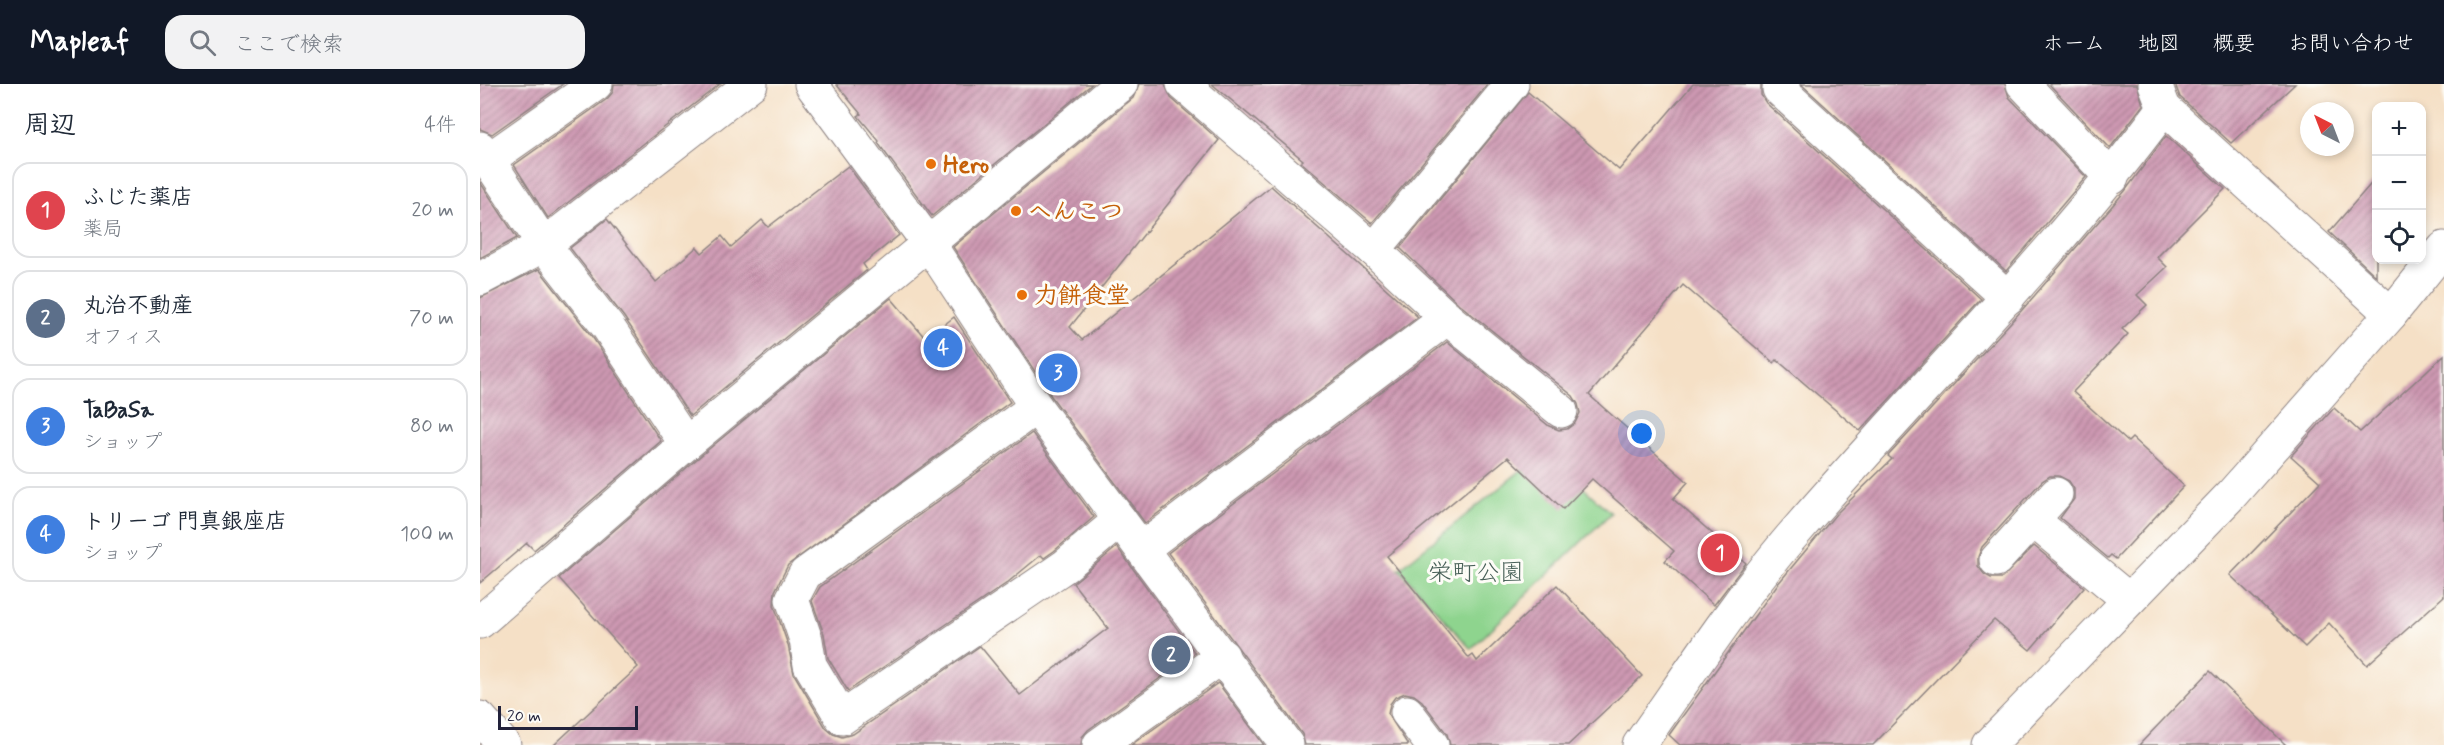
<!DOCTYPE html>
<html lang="ja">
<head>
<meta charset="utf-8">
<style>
	:root { --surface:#fff; --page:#f2f2f3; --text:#1f2937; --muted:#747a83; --line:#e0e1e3; --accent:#111827 }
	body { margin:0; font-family:Mynerve,"Klee One",sans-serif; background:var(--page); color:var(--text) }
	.controls { position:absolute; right:18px; top:18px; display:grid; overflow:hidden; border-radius:12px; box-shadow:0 3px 9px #0003 }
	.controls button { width:54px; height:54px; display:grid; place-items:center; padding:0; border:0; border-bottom:2px solid var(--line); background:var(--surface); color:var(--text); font:30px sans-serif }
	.compass { position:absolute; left:1820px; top:18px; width:54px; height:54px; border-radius:50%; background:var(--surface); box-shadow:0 3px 9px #0003; rotate:318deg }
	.scale { position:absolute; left:18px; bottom:15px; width:140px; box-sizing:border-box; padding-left:6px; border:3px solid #22223b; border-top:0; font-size:16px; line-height:21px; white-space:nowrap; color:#22223b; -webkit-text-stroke:4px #fdfcf7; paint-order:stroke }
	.you { position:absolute; left:1162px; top:350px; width:21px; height:21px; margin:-15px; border:4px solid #fff; border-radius:50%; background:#1a73e8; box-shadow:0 0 0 9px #1a73e833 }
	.badge { display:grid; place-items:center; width:39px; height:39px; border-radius:50%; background:var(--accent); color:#fff; font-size:20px; font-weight:700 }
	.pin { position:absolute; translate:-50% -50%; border:3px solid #fff; box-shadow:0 2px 6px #0006 }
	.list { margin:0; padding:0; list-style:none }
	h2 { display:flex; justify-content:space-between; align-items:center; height:78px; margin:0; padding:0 24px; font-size:26px }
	h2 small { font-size:20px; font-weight:400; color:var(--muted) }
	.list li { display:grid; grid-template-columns:39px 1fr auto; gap:18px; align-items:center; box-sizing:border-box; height:96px; margin:0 12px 12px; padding:0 12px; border:2px solid var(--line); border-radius:18px }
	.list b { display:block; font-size:22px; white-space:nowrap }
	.list p { margin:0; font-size:20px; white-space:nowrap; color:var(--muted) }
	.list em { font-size:20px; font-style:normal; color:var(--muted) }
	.icon { flex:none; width:33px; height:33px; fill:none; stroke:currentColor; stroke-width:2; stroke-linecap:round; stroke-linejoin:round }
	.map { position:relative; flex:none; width:1964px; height:661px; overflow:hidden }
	header { display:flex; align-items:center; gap:36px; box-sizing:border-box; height:84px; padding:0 30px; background:var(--accent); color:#fff }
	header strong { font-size:28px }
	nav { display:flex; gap:33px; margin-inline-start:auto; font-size:21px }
	.search { width:420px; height:54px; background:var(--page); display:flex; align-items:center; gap:15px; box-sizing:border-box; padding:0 21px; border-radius:18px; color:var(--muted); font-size:22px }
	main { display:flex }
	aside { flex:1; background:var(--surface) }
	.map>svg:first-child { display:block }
	.green { fill:#8ed48e; stroke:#587b64; stroke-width:1.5 }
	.building { fill:url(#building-hatch) }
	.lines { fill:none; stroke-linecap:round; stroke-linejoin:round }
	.minor-casing { stroke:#8c8180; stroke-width:35 }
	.minor { stroke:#fff; stroke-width:33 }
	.food-dot { fill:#e8710a; stroke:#fdfcf7; stroke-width:2 }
	.labels { text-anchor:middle; stroke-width:6; stroke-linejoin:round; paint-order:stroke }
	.food-label { font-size:24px; font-weight:bold; fill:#c56008; stroke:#fdfcf7; text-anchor:start }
	.park-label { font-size:24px; fill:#486058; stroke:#fdfcf7 }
</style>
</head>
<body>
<header>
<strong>Mapleaf</strong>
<div class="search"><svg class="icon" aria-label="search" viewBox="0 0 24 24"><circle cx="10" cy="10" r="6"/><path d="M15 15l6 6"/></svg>ここで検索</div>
<nav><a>ホーム</a><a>地図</a><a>概要</a><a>お問い合わせ</a></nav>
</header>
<main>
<aside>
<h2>周辺<small>4件</small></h2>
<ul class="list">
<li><span class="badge" style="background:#e0444e">1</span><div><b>ふじた薬店</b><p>薬局</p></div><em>20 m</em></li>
<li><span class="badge" style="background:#5c6f8a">2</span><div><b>丸治不動産</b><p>オフィス</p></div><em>70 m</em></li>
<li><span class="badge" style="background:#3f7fe0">3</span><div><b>TaBaSa</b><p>ショップ</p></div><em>80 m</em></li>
<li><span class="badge" style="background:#3f7fe0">4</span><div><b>トリーゴ 門真銀座店</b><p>ショップ</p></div><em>100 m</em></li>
</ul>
</aside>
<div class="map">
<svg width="1964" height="661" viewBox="0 0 1964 661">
	<defs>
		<pattern id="building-hatch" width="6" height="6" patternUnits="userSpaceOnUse" patternTransform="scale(1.5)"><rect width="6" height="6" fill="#ce99b2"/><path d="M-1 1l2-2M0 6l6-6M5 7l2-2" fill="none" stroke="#a77c92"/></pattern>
	</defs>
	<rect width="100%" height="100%" fill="#fdfcf7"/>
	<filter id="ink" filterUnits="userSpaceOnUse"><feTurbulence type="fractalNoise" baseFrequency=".0167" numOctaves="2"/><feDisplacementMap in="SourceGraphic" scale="12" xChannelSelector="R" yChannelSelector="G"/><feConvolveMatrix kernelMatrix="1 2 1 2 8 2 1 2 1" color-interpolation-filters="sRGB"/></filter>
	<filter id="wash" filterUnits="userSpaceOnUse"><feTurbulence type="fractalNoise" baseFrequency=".008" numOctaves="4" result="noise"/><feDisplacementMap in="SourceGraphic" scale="24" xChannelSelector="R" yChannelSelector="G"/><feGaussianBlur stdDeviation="1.35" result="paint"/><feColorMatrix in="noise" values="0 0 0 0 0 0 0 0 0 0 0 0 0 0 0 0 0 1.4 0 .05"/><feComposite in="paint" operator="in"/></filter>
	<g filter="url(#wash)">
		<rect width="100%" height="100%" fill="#f5e0c6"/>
		<path class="green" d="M1064 368 1131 429 991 565 919 485Z"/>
		<g id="blocks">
			<g class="building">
				<path d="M0 0H83L12 50 0 45Z"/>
				<path d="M134 0H240L68 134 34 81 127 15 133 8Z"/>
				<path d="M356 0H612L452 132 398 59 399 57 378 32 381 30Z"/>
				<path d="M659 0H685L691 14 739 56 590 243 602 256 791 102 938 233 665 439 571 312 473 163 653 14Z"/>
				<path d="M732 0H1008L892 139 821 78 823 76Z"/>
				<path d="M1213 0H1281V11L1286 19 1501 215 1380 347 1297 276 1294 279 1203 201 1109 311 1208 398 1193 415 1266 479 1234 521 1185 477 1194 467 1112 395 1083 425 1028 373 907 472 989 574 993 571 997 577 1077 501 1162 592 1088 661H970L967 650 942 617 934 611 925 609 915 613 910 620 908 630 928 661H825L822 650 688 469 967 258 1069 342 1079 346 1087 345 1095 339 1100 329 1098 320 1093 312 979 220 920 164 1048 8 1139 86Z"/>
				<path d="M1321 0H1525L1529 13 1606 93 1526 187Z"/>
				<path d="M1569 0H1657L1663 21 1630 64Z"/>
				<path d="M1695 0H1815L1751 59 1700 13Z"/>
				<path d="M1686 52 1745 105 1677 173 1687 183 1657 211 1667 221 1642 245 1648 250 1593 308 1648 358 1652 354 1704 402 1636 475 1631 471 1628 474 1580 434 1594 415V405L1589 397 1579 392H1570L1562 397 1502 463 1498 473V482L1504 490 1511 494H1522L1554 462 1604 503 1550 566 1514 536 1393 661H1200L1189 651 1297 501 1356 430 1412 375 1408 372 1542 226 1645 107Z"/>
				<path d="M368 82 419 151 383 180 387 186 210 332 144 233 90 164 127 135 176 198 217 163 222 169 242 152 251 163 282 136 288 143Z"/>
				<path d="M1896 94V192L1849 148Z"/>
				<path d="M0 98 37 154 0 174Z"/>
				<path d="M59 185 113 254 181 357 54 466 47 459 0 499V214Z"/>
				<path d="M411 214 446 255 474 233 530 318 308 481 295 507 294 521 308 561 314 590 346 644 353 650 362 653 373 650 500 562 540 611 628 544 593 499 637 463 715 569 608 646 602 653 601 661H74L158 583 79 494 218 374Z"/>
				<path d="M1964 271V512L1887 581 1849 539 1825 563 1750 491 1840 398 1811 372 1854 324 1880 348Z"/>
				<path d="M552 349 614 433 574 467 564 474 561 471 527 499 368 607 348 574 344 550 332 517 340 503Z"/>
				<path d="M1730 587 1806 661H1659Z"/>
				<path d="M738 599 784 661H651Z"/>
			</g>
		</g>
	</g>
	<g filter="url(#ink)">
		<use href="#blocks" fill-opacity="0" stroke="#8c8180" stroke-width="1.5"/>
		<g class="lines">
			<defs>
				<g id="minor">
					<path d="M331 0 449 160 556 323 807 661"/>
					<path d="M1303 0 1299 5 1528 214"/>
					<path d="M1543 0 1632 94"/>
					<path d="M1684 24 1911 230"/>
					<path d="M0 64 64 161 128 243 206 360"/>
					<path d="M8 76 116 0"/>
					<path d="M894 166 1032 0"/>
					<path d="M0 195 64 161 271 0"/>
					<path d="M967 234 1081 327"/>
					<path d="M556 323 325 490 312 515 326 556 330 581 362 634 585 482 640 436"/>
					<path d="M1554 437 1649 516"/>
					<path d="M662 465 967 234 894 166 703 0"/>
					<path d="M1516 476 1576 410"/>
					<path d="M0 538 206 360 641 0"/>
					<path d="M927 628 952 661"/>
					<path d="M0 634 24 661"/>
					<path d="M619 661 743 572"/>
					<path d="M1159 661C1209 590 1261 510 1318 445 1440 304 1573 174 1684 24L1675 0"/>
					<path d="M1509 661 1752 410 1911 230 1964 164"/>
				</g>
			</defs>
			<use href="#minor" class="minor-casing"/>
			<use href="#minor" class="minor"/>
		</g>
	</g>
	<g class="food-dot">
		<circle cx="451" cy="80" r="6"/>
		<circle cx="536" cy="127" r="6"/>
		<circle cx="542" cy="211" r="6"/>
	</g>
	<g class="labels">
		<g class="food-label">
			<text x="463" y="88">Hero</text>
			<text x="548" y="135">へんこつ</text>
			<text x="554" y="219">力餅食堂</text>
		</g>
		<g class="park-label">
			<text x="996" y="496">栄町公園</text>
		</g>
	</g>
</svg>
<div class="controls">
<button>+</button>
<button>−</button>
<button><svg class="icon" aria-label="locate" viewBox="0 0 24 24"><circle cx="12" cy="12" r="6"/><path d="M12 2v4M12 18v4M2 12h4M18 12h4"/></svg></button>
</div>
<svg class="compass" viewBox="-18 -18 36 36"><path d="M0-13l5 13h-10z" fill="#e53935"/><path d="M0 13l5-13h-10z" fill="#747a83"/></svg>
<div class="scale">20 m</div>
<div class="you"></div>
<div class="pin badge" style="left:1240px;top:469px;background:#e0444e">1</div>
<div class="pin badge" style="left:691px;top:571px;background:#5c6f8a">2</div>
<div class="pin badge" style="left:578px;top:289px;background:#3f7fe0">3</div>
<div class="pin badge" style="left:463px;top:264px;background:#3f7fe0">4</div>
</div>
</main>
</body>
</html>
